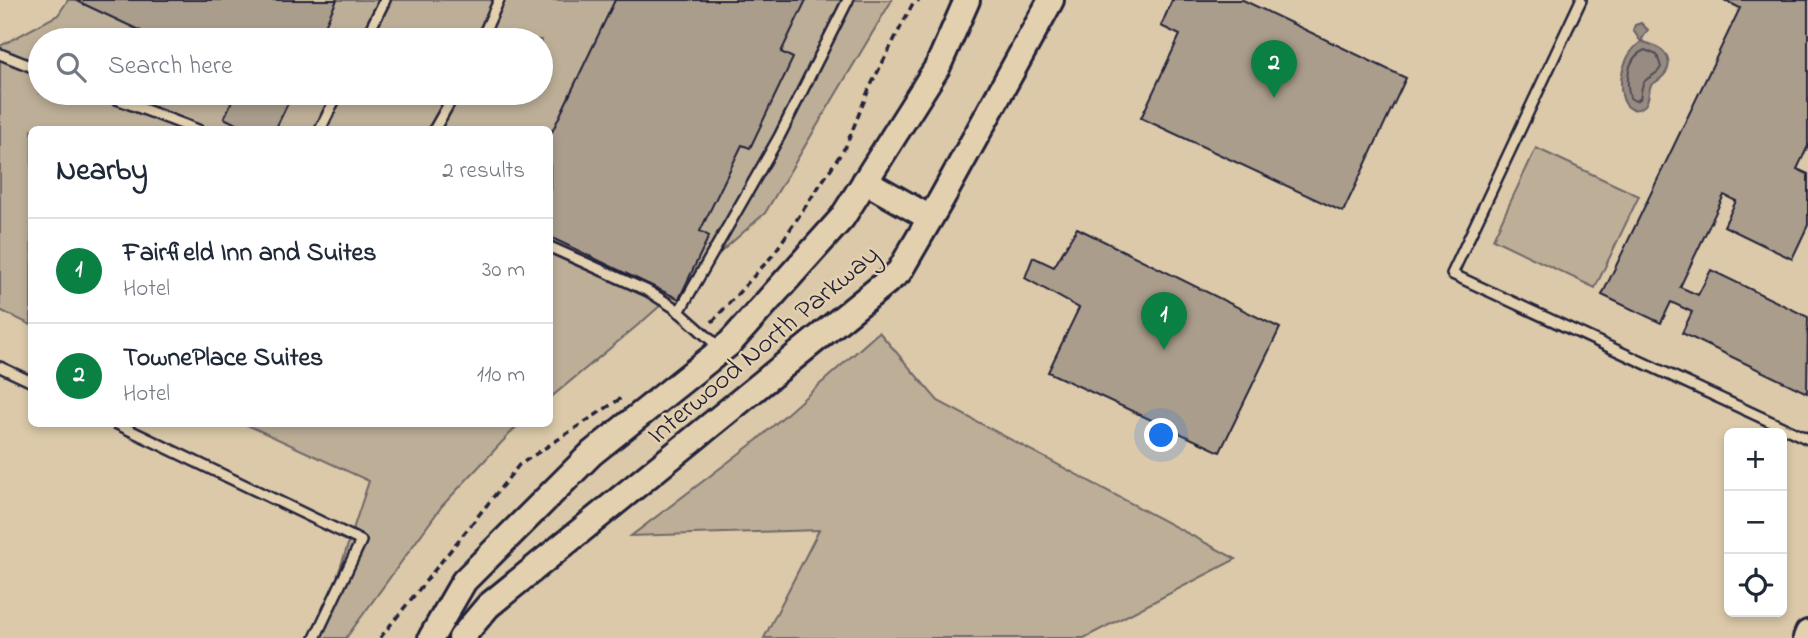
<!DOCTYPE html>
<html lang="en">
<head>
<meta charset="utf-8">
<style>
	:root { --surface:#fff; --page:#f6f6f7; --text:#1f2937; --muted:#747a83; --line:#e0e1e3; --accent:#0b8043 }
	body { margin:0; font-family:"Indie Flower",sans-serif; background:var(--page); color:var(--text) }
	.controls { position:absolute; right:21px; bottom:21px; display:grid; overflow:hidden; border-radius:10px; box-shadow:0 4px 10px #0003 }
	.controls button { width:63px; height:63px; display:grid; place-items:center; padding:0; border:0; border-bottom:2px solid var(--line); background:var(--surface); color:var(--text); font:35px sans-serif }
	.you { position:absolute; left:1162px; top:436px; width:24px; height:24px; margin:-18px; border:5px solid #fff; border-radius:50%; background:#1a73e8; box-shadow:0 0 0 10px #1a73e833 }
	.badge { display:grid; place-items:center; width:46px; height:46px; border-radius:50%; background:var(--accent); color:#fff; font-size:23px; font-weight:700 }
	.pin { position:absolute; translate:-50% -58px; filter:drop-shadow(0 2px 4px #0008) }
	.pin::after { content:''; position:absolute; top:37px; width:24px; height:21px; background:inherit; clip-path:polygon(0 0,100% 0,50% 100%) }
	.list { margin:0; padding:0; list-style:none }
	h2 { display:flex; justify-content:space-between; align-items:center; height:91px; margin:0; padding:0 28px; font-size:30px }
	h2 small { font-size:23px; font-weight:400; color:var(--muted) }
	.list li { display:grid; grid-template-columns:46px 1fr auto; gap:21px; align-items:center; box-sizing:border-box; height:105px; padding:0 28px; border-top:2px solid var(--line) }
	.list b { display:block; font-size:26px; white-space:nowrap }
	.list p { margin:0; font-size:23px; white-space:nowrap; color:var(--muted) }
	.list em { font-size:23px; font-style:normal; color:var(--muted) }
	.icon { flex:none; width:38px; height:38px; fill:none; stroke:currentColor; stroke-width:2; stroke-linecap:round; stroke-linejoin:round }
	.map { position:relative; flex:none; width:1808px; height:638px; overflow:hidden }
	.search { position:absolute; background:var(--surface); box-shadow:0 4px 10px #0003; left:28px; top:28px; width:525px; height:77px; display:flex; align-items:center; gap:18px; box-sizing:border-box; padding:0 24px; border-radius:38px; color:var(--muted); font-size:26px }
	.panel { position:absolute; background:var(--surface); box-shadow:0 4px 10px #0003; left:28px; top:126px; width:525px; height:301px; border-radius:10px }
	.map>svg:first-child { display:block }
	.green { fill:#bdae97; stroke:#706869; stroke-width:2; fill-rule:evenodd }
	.water { fill:#978b82; stroke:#686166; stroke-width:2 }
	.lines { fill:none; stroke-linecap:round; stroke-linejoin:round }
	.shore { stroke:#514c57; stroke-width:2 }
	.building { fill:#aa9d8c; stroke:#22223b; stroke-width:2 }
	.lane-casing { stroke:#22223b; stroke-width:14 }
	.secondary-casing { stroke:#22223b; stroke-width:30 }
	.path { stroke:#22223b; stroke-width:3.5; stroke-dasharray:7 5; stroke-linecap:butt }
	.lane { stroke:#e3d0ae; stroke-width:9 }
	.secondary { stroke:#e3d0ae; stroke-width:24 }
	.labels { text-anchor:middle; stroke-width:5; stroke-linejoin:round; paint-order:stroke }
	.street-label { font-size:28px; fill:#22223b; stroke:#e3d0ae }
</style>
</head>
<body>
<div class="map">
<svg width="1808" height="638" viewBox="0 0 1808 638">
	<rect width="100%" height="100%" fill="#dbc9a9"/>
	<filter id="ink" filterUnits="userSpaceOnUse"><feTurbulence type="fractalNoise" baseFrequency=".0143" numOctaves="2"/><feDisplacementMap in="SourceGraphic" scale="14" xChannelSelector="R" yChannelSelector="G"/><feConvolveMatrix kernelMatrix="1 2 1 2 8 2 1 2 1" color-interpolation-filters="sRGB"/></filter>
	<g filter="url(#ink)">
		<g class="green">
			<path d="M68 0H892L765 213 644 320 550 398V130H32L31 325 0 310V46L58 15ZM40 40H541V93H40Z"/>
			<path d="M1536 148 1639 196 1595 288 1493 239Z"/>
			<path d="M879 332 938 401 1236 559 1084 638H764L819 530 631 536 757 440Z"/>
			<path d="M245 424H519L442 506 346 638H317L369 481Z"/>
		</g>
		<path class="water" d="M1641 23 1648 30 1642 39 1643 42C1673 49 1678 70 1651 85 1648 91 1650 101 1644 106 1617 125 1611 62 1641 42L1633 30 1635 25Z"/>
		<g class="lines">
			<path class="shore" d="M1645 50 1657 55 1661 67C1657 77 1644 76 1642 87 1641 91 1641 95 1640 99L1635 101 1630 98C1626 82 1626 57 1645 50Z"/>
		</g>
		<g class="building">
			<path d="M75 0H337L318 40H160Z"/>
			<path d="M615 0H806L781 52 793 58 750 148 742 145 700 231 709 236 679 299 550 237V136Z"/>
			<path d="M1172 0H1243L1406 78 1343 212 1141 118 1180 35 1161 26Z"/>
			<path d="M1724 0H1808V146L1797 169 1808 174V225L1792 259 1724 226 1736 201 1724 195 1680 287 1698 295 1711 270 1808 317 1807 393 1682 333 1692 312 1671 302 1661 323 1602 295 1740 8Z"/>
			<path d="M236 93H293L275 130H248L224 118Z"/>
			<path d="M1077 228 1280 328 1220 452 1048 372 1079 308 1025 278 1033 257 1054 267Z"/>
		</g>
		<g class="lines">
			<defs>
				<g id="lane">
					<path d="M1581 0 1452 274 1808 439"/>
					<path d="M365 40 385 0"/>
					<path d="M481 40 499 0"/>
					<path d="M0 54 40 70"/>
					<path d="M101 93 198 130"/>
					<path d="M320 130 338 93"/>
					<path d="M434 130 455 93"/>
					<path d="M550 247 648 291 675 308 721 349"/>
					<path d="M679 312 779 137 848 0"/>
					<path d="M0 367 32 382"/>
					<path d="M117 424 361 541 315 638"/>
				</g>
				<g id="secondary">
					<path d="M865 181 930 218"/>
					<path d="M431 638 464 581 592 453 730 343 842 218 938 66 967 0"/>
					<path d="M461 638 488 606 899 272 942 198 1051 0"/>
					<path d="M1806 638 1808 633"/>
				</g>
			</defs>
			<use href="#lane" class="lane-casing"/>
			<use href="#secondary" class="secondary-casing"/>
			<g class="path">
				<path d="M712 322 773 255 846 146 869 89 912 5 919 0"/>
				<path d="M380 638 519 465 623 397"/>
			</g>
			<use href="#lane" class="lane"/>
			<use href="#secondary" class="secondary"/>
		</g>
	</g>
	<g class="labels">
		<g class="street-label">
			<text transform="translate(762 343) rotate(-40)" y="10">Interwood North Parkway</text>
		</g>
	</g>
</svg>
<div class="controls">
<button>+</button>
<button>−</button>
<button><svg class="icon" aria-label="locate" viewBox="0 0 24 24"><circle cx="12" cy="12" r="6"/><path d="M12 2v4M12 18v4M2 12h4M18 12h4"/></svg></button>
</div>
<div class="you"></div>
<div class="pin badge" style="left:1164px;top:350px">1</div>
<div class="pin badge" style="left:1274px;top:98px">2</div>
<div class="search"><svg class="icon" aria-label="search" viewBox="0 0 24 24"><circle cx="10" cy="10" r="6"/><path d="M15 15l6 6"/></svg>Search here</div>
<section class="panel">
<h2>Nearby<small>2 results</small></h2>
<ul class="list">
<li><span class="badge">1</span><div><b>Fairfield Inn and Suites</b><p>Hotel</p></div><em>30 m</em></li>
<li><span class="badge">2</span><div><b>TownePlace Suites</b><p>Hotel</p></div><em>110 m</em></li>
</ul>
</section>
</div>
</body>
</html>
